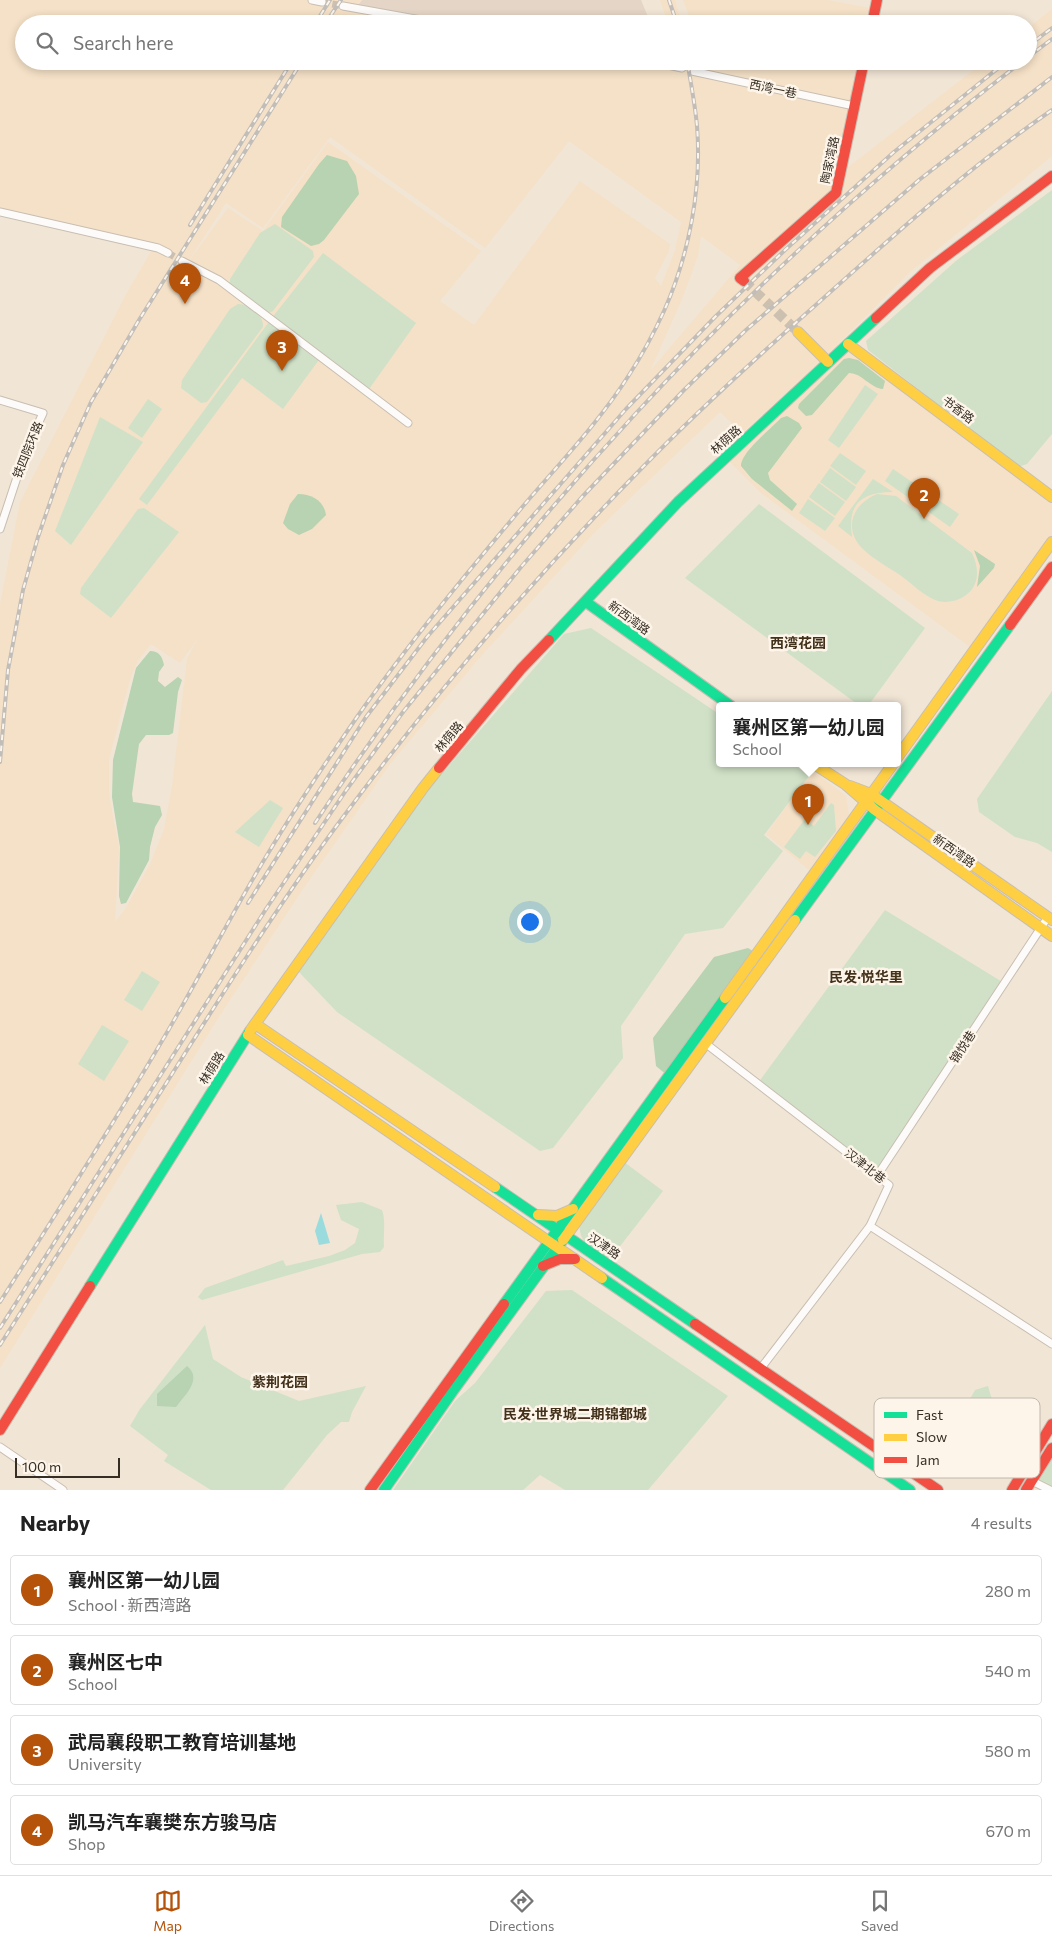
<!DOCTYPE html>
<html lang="en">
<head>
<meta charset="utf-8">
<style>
	:root { --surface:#fff; --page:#f6f6f6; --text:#222; --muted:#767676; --line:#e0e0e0; --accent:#b45309 }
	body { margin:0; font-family:Commissioner,"Noto Sans SC",sans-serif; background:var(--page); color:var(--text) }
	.scale { position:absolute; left:15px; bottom:12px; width:105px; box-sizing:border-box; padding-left:5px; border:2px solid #362e23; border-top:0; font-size:14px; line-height:18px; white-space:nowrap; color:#362e23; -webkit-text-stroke:4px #fef5ea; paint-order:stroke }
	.you { position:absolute; left:529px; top:921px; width:18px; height:18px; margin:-12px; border:4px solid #fff; border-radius:50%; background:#1a73e8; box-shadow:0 0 0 8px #1a73e833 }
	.badge { display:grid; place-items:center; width:32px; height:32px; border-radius:50%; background:var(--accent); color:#fff; font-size:16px; font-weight:700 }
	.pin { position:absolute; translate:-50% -41px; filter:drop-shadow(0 1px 2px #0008) }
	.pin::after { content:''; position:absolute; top:26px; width:18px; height:15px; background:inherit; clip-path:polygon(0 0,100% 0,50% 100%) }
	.popup { position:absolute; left:716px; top:702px; width:185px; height:65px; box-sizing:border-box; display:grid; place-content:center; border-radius:5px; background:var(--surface); filter:drop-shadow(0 1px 4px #0005); font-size:16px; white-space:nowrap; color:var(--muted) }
	.popup b { font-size:19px; color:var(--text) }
	.popup::after { content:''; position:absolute; left:50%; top:100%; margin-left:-10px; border:10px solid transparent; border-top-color:var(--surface) }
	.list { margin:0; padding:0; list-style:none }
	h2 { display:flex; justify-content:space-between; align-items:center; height:65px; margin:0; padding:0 20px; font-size:21px }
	h2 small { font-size:16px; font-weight:400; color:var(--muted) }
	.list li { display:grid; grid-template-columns:32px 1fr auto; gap:15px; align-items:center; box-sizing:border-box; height:70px; margin:0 10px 10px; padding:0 10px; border:1px solid var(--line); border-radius:5px }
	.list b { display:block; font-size:19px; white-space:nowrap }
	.list p { margin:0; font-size:16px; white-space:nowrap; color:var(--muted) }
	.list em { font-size:16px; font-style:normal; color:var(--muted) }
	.icon { flex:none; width:28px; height:28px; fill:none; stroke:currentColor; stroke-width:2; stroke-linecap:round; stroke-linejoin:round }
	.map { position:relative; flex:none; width:1052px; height:1490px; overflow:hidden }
	.search { position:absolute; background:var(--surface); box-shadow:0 2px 8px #0003; left:15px; right:15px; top:15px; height:55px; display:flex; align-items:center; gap:12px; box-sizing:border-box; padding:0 18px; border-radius:28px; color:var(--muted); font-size:19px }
	.sheet { height:385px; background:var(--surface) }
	nav { display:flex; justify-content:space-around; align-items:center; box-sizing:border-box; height:70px; border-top:1px solid var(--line); background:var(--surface); font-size:14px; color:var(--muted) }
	nav a { display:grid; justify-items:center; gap:2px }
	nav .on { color:var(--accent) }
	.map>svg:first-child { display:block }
	.commercial { fill:#e5d5c6 }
	.built { fill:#f5e1c7; fill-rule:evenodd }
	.green { fill:#d0e1c7 }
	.forest { fill:#b7d3b1 }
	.water { fill:#9adbde }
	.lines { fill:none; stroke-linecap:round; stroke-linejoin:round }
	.street-tunnel { stroke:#ccc0b1; stroke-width:7; stroke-dasharray:7 3.5; stroke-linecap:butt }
	.secondary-tunnel { stroke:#ccc0b1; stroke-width:10; stroke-dasharray:10 5; stroke-linecap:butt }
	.street-casing { stroke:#c8beb2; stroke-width:9 }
	.fast-casing { stroke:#c8beb2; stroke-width:12 }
	.slow-casing { stroke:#c8beb2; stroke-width:12 }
	.jam-casing { stroke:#c8beb2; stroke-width:12 }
	.street { stroke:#fdfbf9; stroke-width:7 }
	.fast { stroke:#16e098; stroke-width:10 }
	.slow { stroke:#ffcf43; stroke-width:10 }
	.jam { stroke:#f24e42; stroke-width:10 }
	.rail-casing { stroke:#c1bdb9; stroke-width:4 }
	.rail { stroke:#fef5ea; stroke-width:2; stroke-dasharray:5.5; stroke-linecap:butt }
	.labels { text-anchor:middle; stroke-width:5; stroke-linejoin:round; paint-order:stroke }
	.street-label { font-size:12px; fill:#362e23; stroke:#fef5ea }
	.neighbourhood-label { font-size:14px; font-weight:bold; fill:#43321b; stroke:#fef5ea }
	.key { fill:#fef5ea; stroke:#c2b9ae; stroke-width:1 }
	.key-label { font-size:14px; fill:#362e23 }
</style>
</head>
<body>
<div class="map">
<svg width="1052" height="1490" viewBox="0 0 1052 1490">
	<rect width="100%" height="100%" fill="#f1e5d5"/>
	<path class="commercial" d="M362 0H641L651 24H443L356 8Z"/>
	<g class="built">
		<path d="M0 0H362L356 7 443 24H24V61H649L679 67 678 61H693L695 68 698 65V61H864L854 106 833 179 985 61H1028V28L1052 9V156L910 272 828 354 742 433 720 412 593 534 482 655 390 764 301 892 217 1020 0 1368V604L20 502 125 296 154 246 0 211ZM330 137 485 248 569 141 681 222 675 250 661 286 655 278 668 253 670 244 580 181 474 325 440 301 481 251 328 142 263 231 228 208 186 265 226 203 263 228ZM701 236 740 265 650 371 682 299 698 256ZM198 638 187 659 172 786 164 829 150 864 126 908 115 922 119 848 109 795V759L131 676 139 659 151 644 180 663Z"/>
		<path d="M660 0H675L682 24H668Z"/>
		<path d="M683 0H827L876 9 872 24H692Z"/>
		<path d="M848 344 1052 497V542L974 650 761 493 726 458Z"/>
		<path d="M813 771 846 796 849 815 809 870 766 834Z"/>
	</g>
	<g class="green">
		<path d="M1052 190V434L1027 464 1018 467 868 350 866 341 957 260Z"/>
		<path d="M275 224 313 251 314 257 273 311 269 313 230 284V279L260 233Z"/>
		<path d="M323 253 416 323 367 392 321 357 283 409 242 378 147 505 139 499 271 319Z"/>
		<path d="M238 304C249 304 264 315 263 327L207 402 201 403 181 388 182 380 230 309Z"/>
		<path d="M865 385 878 394 839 448 828 440Z"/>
		<path d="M148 399 162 409 142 438 128 428Z"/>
		<path d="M100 417 143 442 71 545 55 531Z"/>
		<path d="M840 453 866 471 856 485 830 466Z"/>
		<path d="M830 468 856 487 846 501 820 482Z"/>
		<path d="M893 469 959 514 950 527 885 481Z"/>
		<path d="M873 479 893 492C861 492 847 504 852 537L838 526Z"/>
		<path d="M819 483 845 502 835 516 809 497Z"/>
		<path d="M877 494 896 496 972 553C981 572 979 591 957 600 950 602 942 603 935 600 923 595 911 583 900 575 888 567 873 559 863 549 842 528 853 504 877 494Z"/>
		<path d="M808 499 835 518 825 531 799 513Z"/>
		<path d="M759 504 925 628 868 706H860L685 578Z"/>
		<path d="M144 508 179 532 111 618 80 594 81 588 138 509Z"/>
		<path d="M591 628 719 714V764H792L810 775 764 835 783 851 723 928 685 934 621 1026 623 1058 553 1148 540 1151 337 1012 299 972 420 799 564 634Z"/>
		<path d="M1052 691V852L1037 843 1015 837 979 812 977 799Z"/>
		<path d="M270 800 283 808 259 847 235 832Z"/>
		<path d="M831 803 834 805 836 831 815 857 806 851 800 859 784 847 805 819 814 826Z"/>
		<path d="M885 910 1004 983 877 1172 758 1083Z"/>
		<path d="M142 971 160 982 142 1011 124 1000Z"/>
		<path d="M102 1025 129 1041 104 1081 78 1064Z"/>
		<path d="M624 1162 663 1191 610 1259C593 1248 577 1244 580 1221Z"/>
		<path d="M362 1202 382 1210C386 1221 383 1235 384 1247L380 1252 362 1254 202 1300 198 1297 205 1288 283 1260 286 1266 329 1256 345 1250 355 1243 359 1229 341 1220 336 1205Z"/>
		<path d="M572 1290 728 1396 648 1490H565L540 1475 523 1490H393L455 1401 475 1383 546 1291Z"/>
		<path d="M205 1325 213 1359 241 1377 299 1401 366 1386 352 1412 349 1422H341L327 1435 283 1490H211L164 1461 168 1455 130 1426 140 1409Z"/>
		<path d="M988 1386 992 1400 982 1417 969 1420 965 1408 975 1390Z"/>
		<path d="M1052 1447V1490L1032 1481Z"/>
	</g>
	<g class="forest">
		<path d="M327 155 347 161 356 176 359 194 324 240 319 244 311 246 281 227 282 217 319 164Z"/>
		<path d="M849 358 858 360 885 381 883 389C870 388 862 373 849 373L812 415 806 416 798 408 799 404 844 359Z"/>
		<path d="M787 416 799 423 802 428 768 473 770 480 797 504 792 511 752 479 741 466C741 452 771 429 781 418Z"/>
		<path d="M298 494C312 494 324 501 326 515L312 529 299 535 288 529 283 523 290 504Z"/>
		<path d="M974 550 995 564 994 568 977 587 980 566Z"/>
		<path d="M150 651C159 651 162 656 164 665L159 672 158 681 165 687 178 677 182 680 178 692 173 733 169 735H146L139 744 132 794 133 802 160 806 162 815 155 827 150 847 149 860 126 903 121 904 119 896 120 847 112 797 113 760 136 668Z"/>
		<path d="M748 948 756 953 668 1076 656 1066 653 1038 714 957Z"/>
		<path d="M187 1366C203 1379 185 1395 176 1407L157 1406V1394Z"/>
	</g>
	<path class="water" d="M321 1213 330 1243 319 1245 315 1231Z"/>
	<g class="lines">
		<g class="street-tunnel">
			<path d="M322 2 343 6"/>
			<path d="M168 253 182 261"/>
		</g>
		<path class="secondary-tunnel" d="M744 281 798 332"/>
		<defs>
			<g id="street">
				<path d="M312 0 322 2"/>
				<path d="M343 6 443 24"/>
				<path d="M649 61 682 68"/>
				<path d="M692 71 854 106"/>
				<path d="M0 212 158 248 168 253"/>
				<path d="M182 261 219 280 408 423"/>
				<path d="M0 400 43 413 26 450 0 529"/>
				<path d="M705 1043 889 1185 870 1226 1052 1344"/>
				<path d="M877 1176 1048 917"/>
				<path d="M761 1368 870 1226"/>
				<path d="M0 1447 63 1490"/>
				<path d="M1032 1481 1050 1490"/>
			</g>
			<g id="fast">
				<path d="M586 602 731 706"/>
				<path d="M549 640 678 502 876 318"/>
				<path d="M795 920 1010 625"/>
				<path d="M495 1187 695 1324"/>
				<path d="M602 1278 910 1490"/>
				<path d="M90 1286 250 1031"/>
				<path d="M504 1304 725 998"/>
				<path d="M384 1490 453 1391 563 1240"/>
			</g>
			<g id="slow">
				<path d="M798 332 828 362"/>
				<path d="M848 344 1052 497"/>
				<path d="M897 758 1052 542"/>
				<path d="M814 764 845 784 875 810 1052 936"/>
				<path d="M850 786 871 794 1052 920"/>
				<path d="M725 998 893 764"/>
				<path d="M255 1024 495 1187"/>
				<path d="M250 1031 423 788 439 768"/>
				<path d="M248 1035 602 1278"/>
				<path d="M538 1215 557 1216 573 1209"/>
				<path d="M563 1240 795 920"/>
			</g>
			<g id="jam">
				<path d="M872 24 877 0"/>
				<path d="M744 281 740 278 836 193 864 61"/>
				<path d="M876 318 930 268 1052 176"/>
				<path d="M1010 625 1052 567"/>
				<path d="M439 768 521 669 549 640"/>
				<path d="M543 1266 560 1259H575"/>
				<path d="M695 1324 938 1490"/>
				<path d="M0 1430 90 1286"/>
				<path d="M370 1490 504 1304"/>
				<path d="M1012 1490 1052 1424"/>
				<path d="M1026 1490 1052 1448"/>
			</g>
		</defs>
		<use href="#street" class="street-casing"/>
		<use href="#fast" class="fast-casing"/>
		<use href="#slow" class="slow-casing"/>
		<use href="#jam" class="jam-casing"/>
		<use href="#street" class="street"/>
		<use href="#fast" class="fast"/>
		<use href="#slow" class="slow"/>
		<use href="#jam" class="jam"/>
		<defs>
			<g id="rail">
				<path d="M669 0 677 24"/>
				<path d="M315 24 330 0"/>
				<path d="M325 24 341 0"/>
				<path d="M1028 46 1052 28"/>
				<path d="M1028 57 1052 39"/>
				<path d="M190 225 292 61"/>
				<path d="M0 762 8 670 23 590 38 537 63 465 91 402 139 320 302 61"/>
				<path d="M315 823C507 532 746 272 1023 61"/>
				<path d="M248 903 366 717 427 637 626 409 716 316 785 250 894 152 1007 61"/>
				<path d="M0 1302C57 1212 115 1122 169 1029 198 979 225 927 254 877 286 822 321 769 357 717 408 644 466 574 524 505 559 464 600 421 629 375 642 355 654 333 664 311 689 255 702 188 697 126 695 104 691 83 687 61"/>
				<path d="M0 1328 266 909 347 789 403 712 521 567 582 497 684 390 746 330 919 180 1052 77"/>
				<path d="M0 1345C56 1257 111 1169 167 1082 221 996 275 910 335 828 427 703 529 583 638 472 695 413 756 358 818 303 893 236 969 167 1052 110"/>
			</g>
		</defs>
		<use href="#rail" class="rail-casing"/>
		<use href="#rail" class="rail"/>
	</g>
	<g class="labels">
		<g class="street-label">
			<text transform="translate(773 89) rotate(12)" y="4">西湾一巷</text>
			<text transform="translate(830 160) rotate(-78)" y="4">陶家湾路</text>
			<text transform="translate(958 410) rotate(37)" y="4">书香路</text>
			<text transform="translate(726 440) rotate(-42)" y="4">林荫路</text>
			<text transform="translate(28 450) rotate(-68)" y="4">铁四院环路</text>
			<text transform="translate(629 618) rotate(36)" y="4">新西湾路</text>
			<text transform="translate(449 737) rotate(-50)" y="4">林荫路</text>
			<text transform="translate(954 851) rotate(35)" y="4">新西湾路</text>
			<text transform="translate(963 1047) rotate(-57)" y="4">锦悦巷</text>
			<text transform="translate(212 1068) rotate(-58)" y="4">林荫路</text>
			<text transform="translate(865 1166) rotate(38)" y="4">汉津北巷</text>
			<text transform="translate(604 1246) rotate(34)" y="4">汉津路</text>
		</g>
		<g class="neighbourhood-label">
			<text x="798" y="648">西湾花园</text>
			<text x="866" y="982">民发·悦华里</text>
			<text x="280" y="1387">紫荆花园</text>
			<text x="575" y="1419">民发·世界城二期锦都城</text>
		</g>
	</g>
	<rect x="874" y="1398" width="166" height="80" rx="8" class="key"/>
	<rect x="884" y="1412" width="23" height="6" fill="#16e098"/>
	<rect x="884" y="1434" width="23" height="7" fill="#ffcf43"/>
	<rect x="884" y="1457" width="23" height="6" fill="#f24e42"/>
	<g class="key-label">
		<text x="916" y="1420">Fast</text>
		<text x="916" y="1442">Slow</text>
		<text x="916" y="1465">Jam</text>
	</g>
</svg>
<div class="scale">100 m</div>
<div class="you"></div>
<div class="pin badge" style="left:808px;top:825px">1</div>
<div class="popup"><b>襄州区第一幼儿园</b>School</div>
<div class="pin badge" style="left:924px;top:519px">2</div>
<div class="pin badge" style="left:282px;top:371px">3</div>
<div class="pin badge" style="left:185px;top:304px">4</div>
<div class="search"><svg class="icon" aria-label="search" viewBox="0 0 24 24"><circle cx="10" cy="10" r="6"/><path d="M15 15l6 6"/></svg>Search here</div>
</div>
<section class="sheet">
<h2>Nearby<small>4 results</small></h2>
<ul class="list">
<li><span class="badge">1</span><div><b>襄州区第一幼儿园</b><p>School · 新西湾路</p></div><em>280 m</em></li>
<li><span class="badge">2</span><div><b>襄州区七中</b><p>School</p></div><em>540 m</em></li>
<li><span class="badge">3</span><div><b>武局襄段职工教育培训基地</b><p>University</p></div><em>580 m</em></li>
<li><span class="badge">4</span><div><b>凯马汽车襄樊东方骏马店</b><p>Shop</p></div><em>670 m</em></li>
</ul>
</section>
<nav>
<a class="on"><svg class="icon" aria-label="map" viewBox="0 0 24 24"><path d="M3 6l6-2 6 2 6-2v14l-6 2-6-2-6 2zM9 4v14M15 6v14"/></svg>Map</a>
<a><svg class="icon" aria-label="directions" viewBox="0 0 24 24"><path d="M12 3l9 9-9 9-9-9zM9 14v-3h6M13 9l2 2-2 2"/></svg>Directions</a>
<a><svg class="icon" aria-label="saved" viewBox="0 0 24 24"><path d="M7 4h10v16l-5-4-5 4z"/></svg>Saved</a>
</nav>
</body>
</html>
